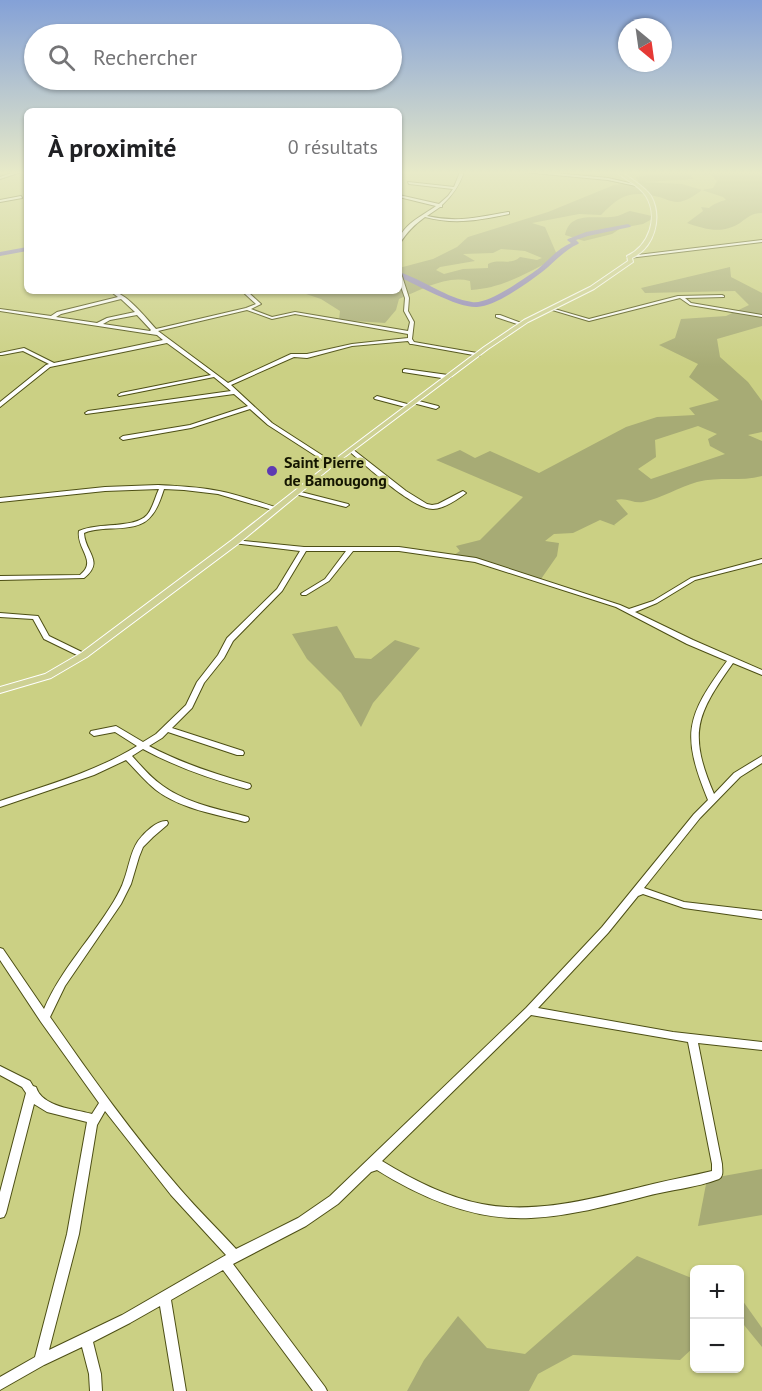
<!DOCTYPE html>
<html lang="fr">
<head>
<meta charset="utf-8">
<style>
	:root { --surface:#fff; --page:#f6f6f6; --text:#202124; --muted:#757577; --line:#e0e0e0 }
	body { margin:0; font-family:"PT Sans",sans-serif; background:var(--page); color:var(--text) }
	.controls { position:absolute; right:18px; bottom:18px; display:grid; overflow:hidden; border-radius:9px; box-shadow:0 2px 4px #0004 }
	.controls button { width:54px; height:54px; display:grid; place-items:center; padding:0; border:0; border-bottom:2px solid var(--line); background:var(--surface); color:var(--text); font:30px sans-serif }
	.compass { position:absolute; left:618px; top:18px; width:54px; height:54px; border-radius:50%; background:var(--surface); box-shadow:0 2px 4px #0004; rotate:151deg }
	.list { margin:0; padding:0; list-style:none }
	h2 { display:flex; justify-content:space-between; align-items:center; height:78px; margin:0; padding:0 24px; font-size:26px }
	h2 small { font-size:20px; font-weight:400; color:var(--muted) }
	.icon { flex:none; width:33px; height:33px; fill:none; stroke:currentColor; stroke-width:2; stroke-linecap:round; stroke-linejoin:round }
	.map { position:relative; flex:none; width:762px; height:1391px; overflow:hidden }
	.search { position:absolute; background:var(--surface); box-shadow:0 2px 4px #0004; left:24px; top:24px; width:378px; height:66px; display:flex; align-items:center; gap:15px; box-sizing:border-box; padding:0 21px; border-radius:33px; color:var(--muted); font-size:22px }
	.panel { position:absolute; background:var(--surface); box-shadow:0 2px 4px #0004; left:24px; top:108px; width:378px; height:186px; border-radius:9px }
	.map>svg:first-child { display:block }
	.green { fill:#a7ab75; fill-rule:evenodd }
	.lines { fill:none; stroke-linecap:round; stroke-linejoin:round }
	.river { fill:#8e84bd; fill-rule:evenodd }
	.minor-casing { stroke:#4d4f15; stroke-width:2 }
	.major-casing { stroke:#fff; stroke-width:2 }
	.minor { fill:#fff; fill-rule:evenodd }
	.major { fill:#ced194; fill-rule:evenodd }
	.poi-dot { fill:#5e3ab2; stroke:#cbd084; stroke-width:2 }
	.labels { text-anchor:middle; stroke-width:5; stroke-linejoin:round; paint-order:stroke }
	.far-poi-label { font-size:16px; font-weight:bold; fill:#141500; stroke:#cbd084; text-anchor:start }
</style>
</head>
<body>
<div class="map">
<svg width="762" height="1391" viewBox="0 0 762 1391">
	<rect width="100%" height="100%" fill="#cbd084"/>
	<g class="green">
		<path d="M658 172H687L694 179 643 182 682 184 702 190 713 188 717 181 711 175 694 172H762V213C752 213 748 217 740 223 722 234 707 230 687 223L703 211 701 207 709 208C713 204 721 201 726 200L723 197 702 190C695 195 686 202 677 202 671 202 664 198 659 197 631 190 620 195 601 215L579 214 532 223 545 227 558 257C528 272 504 288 471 290L470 281C446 275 421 290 399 299L396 310 385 323 339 320 340 311 321 299 306 294 311 291H399V268L433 259 457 247 468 237 548 212 614 185 639 182 635 177 660 174ZM501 249 525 251 542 258 537 260 520 257C511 266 498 258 488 264V268L463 269 444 274 436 270 440 267 475 261 463 254 493 253Z"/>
		<path d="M630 211 652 216V219L643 224 621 228 612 234 584 241 565 235C570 211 594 219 611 217 618 217 624 213 630 211Z"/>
		<path d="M730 267 731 277 762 293V326L717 339 720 357 748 382 762 401V432L748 435 762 441V476C740 482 719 476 697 482 679 487 662 498 643 502 634 504 626 497 616 500L628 514 614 525 616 526 600 520 573 533 554 534 545 541 559 543 557 556 541 579 487 562 454 555 460 551 456 546 480 540 523 497 436 460 460 450 475 458 490 451 539 473 626 427 657 417 695 415 689 408 719 400 689 377 698 364 659 345 675 338 681 319 726 316 749 305 735 291 645 293 641 288ZM698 426 717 434 708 439 710 446 725 454 651 479 638 469 656 457 655 440Z"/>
		<path d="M337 626 355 658 371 659 395 640 420 648 373 703 361 727 341 693 307 659 292 634Z"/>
		<path d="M762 1169V1215L698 1226 707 1179Z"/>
		<path d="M637 1256 694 1279V1347L680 1360 573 1355 538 1374 529 1391H407L424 1360 458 1316 487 1348 525 1354Z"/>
		<path d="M740 1297 762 1328V1347L744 1325 740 1324Z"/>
	</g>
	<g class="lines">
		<g class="river">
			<path d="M628 224 631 226 630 227 588 236 576 240 579 243 578 244C563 251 555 262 542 272 526 284 496 306 477 307 457 308 418 285 399 277V272C424 280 446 298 472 302 488 305 525 278 538 269 549 260 557 249 571 243L567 240 568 239 586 232Z"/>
			<path d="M27 247V251L0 256V252Z"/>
		</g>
		<defs>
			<g id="minor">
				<path d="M14 172H21L0 179V177Z"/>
				<path d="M460 172H464C459 186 453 195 442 205V207H440L427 216C458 223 479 217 508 212H509V214C479 220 456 225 425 217 414 225 407 232 400 243H399C399 226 424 215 436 206L399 197V195L439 204 448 196 453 189 409 184 408 182 454 187Z"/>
				<path d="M523 172H543L608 178 638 185 636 186 608 180Z"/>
				<path d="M21 196 22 198 0 202V200Z"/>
				<path d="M762 240V242L629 258 627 257 629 256Z"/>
				<path d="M399 259 401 260V273L409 298 408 311 414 322 412 339 414 342 477 353 480 355 479 356 412 344H410L408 341 352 346 307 358 294 357 231 385 272 423 334 463V465H330L268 425 250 409 191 428 123 440 120 438 123 436 190 425 248 406 234 394 86 414 85 413 88 411 231 391 214 377 119 396 118 395 121 393 211 375 167 343 50 367 0 407V402L46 365 49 364 23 351 2 355H0V353L24 348 54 363 163 340 157 335 0 311V309L51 316 57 312 118 297 110 291C125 291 146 318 156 329L246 308 256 304 244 293 245 291H250L249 293 261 304 251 309 272 317 295 312 408 331 410 322 404 311 405 298 399 281ZM121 299 135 312 107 318 97 323 56 317 61 314ZM247 310 272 319 295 314 408 334V338L352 344 307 354H291L228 383 158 331ZM137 315 151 330 150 331 103 324 110 320Z"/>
				<path d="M722 295 724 296V297L685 298 691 303 762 315V317L690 305 680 298 589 321 549 309 551 308 589 319 678 296Z"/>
				<path d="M496 315H500L524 324 520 325 496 317Z"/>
				<path d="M405 369 448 375 451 377 448 379 403 372V370Z"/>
				<path d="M377 396 411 405 412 406 409 408 375 399 374 398Z"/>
				<path d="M415 400 438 406 439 407 436 409 413 403V401Z"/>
				<path d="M351 448 406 491 427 504 432 505 438 504 461 492 463 491 466 493C458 499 444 509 433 509 413 509 365 465 349 451L348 450Z"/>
				<path d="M158 485C178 486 199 487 219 491 239 495 259 502 278 508L279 509 276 511 218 494 184 490 164 489C161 498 158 508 152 515 138 535 104 524 84 533 85 553 105 561 84 578L0 580V576L80 575C98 561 76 549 79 531 98 522 134 529 147 515 153 508 155 497 159 489L105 491 0 502V498L105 487Z"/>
				<path d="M297 491 348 504 349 505 346 507 295 494 294 493Z"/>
				<path d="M235 540 304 547H399L476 558 620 605 629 609 653 601 691 578 762 559V563L695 580 657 603 635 612 693 640 762 670V675L733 663C696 715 688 733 714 794L734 773 762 756V763L740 777 700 818 644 888 684 902 762 911V919L684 908 643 894 638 896 608 933 538 1008 673 1032 762 1042V1050L698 1043 722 1164C722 1169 724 1176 719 1179 696 1188 668 1190 643 1197 607 1206 570 1216 531 1218 476 1221 423 1199 377 1170L371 1172 338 1204 306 1226 233 1264 325 1387 327 1391H313L223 1270 171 1300 186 1391H174L160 1306 130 1323 93 1342 101 1374 102 1391H90L89 1374 82 1347 44 1365 0 1390V1377L35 1357 67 1234 87 1122 47 1112 34 1104 6 1213 4 1217 0 1218V1192L26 1093 22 1087 0 1075V1066L30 1081 33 1086 36 1087C42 1107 74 1109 92 1114L99 1103 41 1022 0 960V948L3 949 44 1009C61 969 92 938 114 901 118 894 122 887 124 880 129 867 130 853 138 841 144 833 157 820 167 821L168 823 167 825 153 837 143 847 139 857 131 884 121 904 65 986 50 1017C91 1076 133 1135 180 1189 198 1210 218 1229 236 1249L298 1218 330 1196 526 1008 602 927 694 814 708 800C681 734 686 717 727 661L687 644 616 607 475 562 399 551H353L329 581 306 595H302L301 594 302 593 325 579 346 551H306L282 591 233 641 224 658 204 683 192 708 172 728 243 751 244 753 243 755H237L168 732 162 738 149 746C181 763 215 774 250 784L251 786 250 788 247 789C211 779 176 767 143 749L132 756C142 767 151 778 163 786 188 804 219 809 248 817L249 819 248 821 245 822C215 814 181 809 156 790 145 781 136 770 126 760L94 775 0 807V801C47 785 95 772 137 746L115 732 94 736 90 733 91 731 116 726 143 742 156 734 186 705 197 682 218 655 227 638 277 589 300 551 233 543 232 542ZM531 1015 688 1042 712 1164V1171C692 1176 673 1179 653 1184 598 1197 539 1215 482 1204 446 1197 413 1180 382 1161ZM105 1111 171 1195 226 1255 122 1315 49 1350 79 1234 97 1125Z"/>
				<path d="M0 613 38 616 49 636 88 655 84 657H81L44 639 33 619 0 617Z"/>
			</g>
			<path id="major" d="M616 172C623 172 627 176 633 180 640 185 646 189 651 196 663 218 654 248 632 258L633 262 594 289 528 322 488 349 334 465 238 544 87 657 51 678 0 693V687L45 674 81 653 232 540 330 463 484 347 524 320 590 287 628 261 627 256C649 246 659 217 646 196 639 185 626 180 616 172Z"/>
		</defs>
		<use href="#minor" class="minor-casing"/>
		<use href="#major" class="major-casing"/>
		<use href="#minor" class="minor"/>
		<use href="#major" class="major"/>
	</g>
	<linearGradient id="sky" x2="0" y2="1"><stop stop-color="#84a1d7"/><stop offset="0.47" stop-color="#e8eac8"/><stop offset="1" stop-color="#e8eac8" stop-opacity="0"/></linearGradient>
	<rect width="762" height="367" fill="url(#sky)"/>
	<circle class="poi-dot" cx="272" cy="471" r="6"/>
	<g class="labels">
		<g class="far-poi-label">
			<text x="284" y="468">Saint Pierre<tspan x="284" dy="18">de Bamougong</tspan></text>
		</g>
	</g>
</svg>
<div class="controls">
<button>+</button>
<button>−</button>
</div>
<svg class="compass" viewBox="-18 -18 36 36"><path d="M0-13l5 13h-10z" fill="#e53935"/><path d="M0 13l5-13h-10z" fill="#757577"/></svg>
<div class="search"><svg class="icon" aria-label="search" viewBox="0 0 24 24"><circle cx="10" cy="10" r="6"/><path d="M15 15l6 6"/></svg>Rechercher</div>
<section class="panel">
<h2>À proximité<small>0 résultats</small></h2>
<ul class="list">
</ul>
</section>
</div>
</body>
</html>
